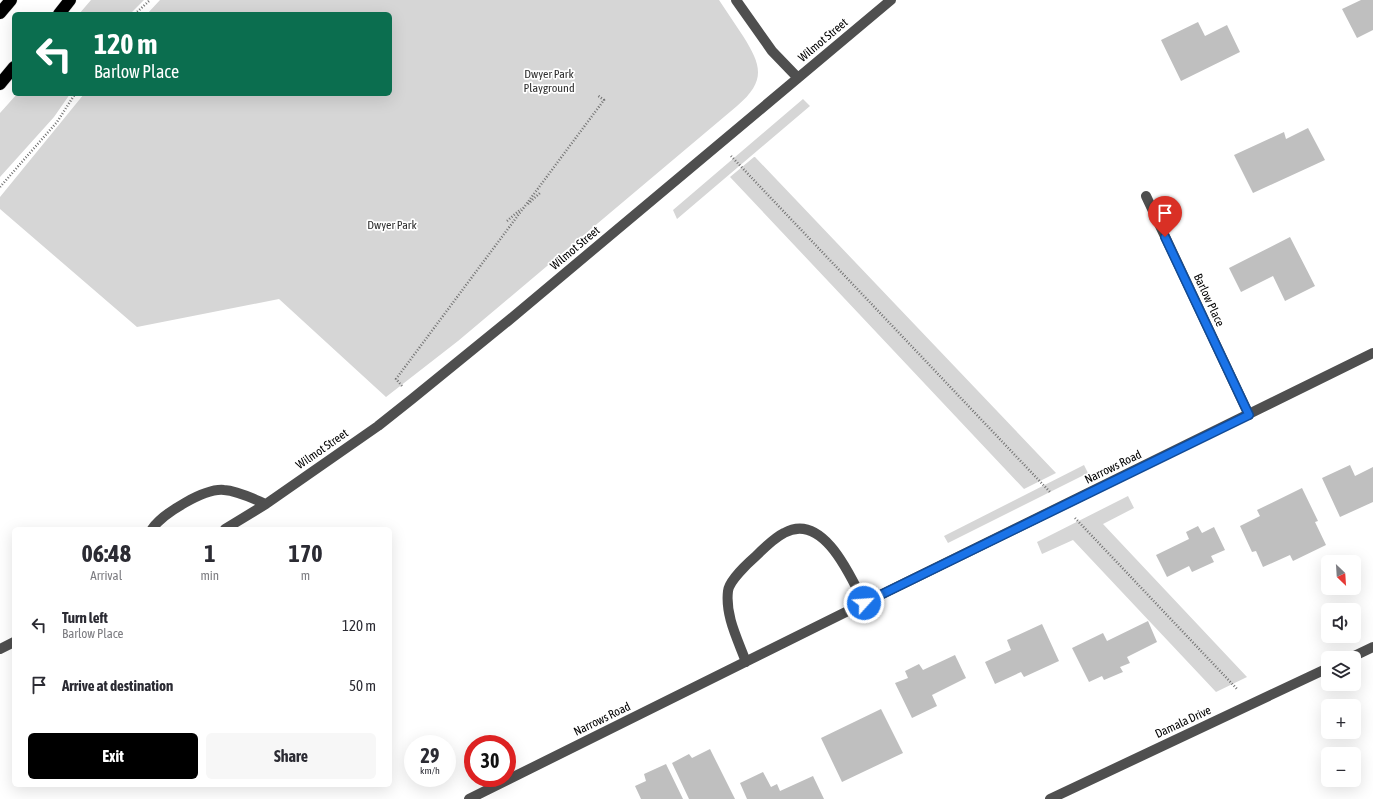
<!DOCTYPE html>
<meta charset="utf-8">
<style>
body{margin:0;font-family:"Asap Condensed",sans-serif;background:#f7f7f7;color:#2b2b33;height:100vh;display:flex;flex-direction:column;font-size:15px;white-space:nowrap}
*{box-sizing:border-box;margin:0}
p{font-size:13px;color:#7c7c81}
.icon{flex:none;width:22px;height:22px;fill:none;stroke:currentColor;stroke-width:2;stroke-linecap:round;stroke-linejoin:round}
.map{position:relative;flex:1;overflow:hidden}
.sheet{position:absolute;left:12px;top:527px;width:380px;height:260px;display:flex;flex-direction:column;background:#fff;border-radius:6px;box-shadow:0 4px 16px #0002}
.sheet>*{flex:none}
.guide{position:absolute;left:12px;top:12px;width:380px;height:84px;border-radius:6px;box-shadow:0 4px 16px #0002;background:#0b6e4f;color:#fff;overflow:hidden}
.needle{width:26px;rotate:155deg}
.tools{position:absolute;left:1321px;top:555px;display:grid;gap:8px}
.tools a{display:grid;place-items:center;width:40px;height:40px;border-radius:6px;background:#fff;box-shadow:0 4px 16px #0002;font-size:20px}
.speed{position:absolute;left:404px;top:735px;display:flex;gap:8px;font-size:20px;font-weight:700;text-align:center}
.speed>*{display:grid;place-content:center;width:52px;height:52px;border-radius:50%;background:#fff;box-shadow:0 4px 16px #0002;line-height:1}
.speed small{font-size:10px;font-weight:400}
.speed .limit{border:6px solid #d22;background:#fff;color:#111}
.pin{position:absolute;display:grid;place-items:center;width:34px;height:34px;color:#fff;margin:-41px -17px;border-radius:50% 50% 50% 0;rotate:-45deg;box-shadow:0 0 4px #0007}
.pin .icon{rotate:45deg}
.me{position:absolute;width:44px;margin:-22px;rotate:64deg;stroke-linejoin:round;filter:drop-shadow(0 0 3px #0008)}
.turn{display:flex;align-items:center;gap:14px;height:84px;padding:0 16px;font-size:18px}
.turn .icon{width:52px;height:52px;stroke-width:2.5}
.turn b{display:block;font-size:28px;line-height:34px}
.eta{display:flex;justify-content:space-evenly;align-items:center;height:68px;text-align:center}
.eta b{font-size:24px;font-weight:700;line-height:28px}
.primary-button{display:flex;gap:8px;margin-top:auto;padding:8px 16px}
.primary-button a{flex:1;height:46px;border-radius:6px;background:#000;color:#fff;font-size:16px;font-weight:700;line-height:46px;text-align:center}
.primary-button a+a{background:#f7f7f7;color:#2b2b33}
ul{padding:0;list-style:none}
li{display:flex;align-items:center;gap:12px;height:60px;padding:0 16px}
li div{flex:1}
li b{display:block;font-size:15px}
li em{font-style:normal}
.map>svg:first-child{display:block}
.green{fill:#d6d6d6}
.building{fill:#bfbfbf}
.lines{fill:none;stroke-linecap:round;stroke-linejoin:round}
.highway-casing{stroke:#dbdbdb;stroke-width:13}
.path{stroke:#717171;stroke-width:2.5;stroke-dasharray:1 2;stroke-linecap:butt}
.minor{stroke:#4f4f4f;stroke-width:10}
.highway{stroke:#000;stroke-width:12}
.route-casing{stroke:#114b97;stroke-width:10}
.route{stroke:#1a73e8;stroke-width:7}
.labels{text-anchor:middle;stroke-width:3.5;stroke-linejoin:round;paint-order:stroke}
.street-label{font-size:12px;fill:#000;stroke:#fff}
.park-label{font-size:12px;fill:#2d2d2d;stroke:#fff}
</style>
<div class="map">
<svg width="1373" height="799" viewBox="0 0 1373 799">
<rect width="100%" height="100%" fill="#fff"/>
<path class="green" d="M 91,0 L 144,0 L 130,14 L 79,14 Z
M 160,0 L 719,0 C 727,12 735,24 743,36 C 762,66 766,81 737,106 L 458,341 L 386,397 L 279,299 L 137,327 L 0,209 L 0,197 L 84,94 L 390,94 L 390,14 L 147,14 Z
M 17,94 L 70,94 L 54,117 L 0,177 L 0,113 Z
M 803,99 L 810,106 L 677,219 L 673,210 Z
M 754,157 L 755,157 L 1056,473 L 1024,489 L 730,177 Z
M 1084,465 L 1088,473 L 948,543 L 944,536 Z
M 1128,496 L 1134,508 L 1103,524 L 1247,677 L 1216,692 L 1073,540 L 1042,554 L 1037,542 Z"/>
<path class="building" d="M 1361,0 L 1373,0 L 1373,30 L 1357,38 L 1342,9 Z
M 1198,22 L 1205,36 L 1227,25 L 1240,52 L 1181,81 L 1161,40 Z
M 1308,128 L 1325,160 L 1253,193 L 1234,155 L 1284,132 L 1286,139 Z
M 1290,237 L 1315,286 L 1285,301 L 1273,276 L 1241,292 L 1229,268 Z
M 1350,465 L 1355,476 L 1373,467 L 1373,502 L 1340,517 L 1322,478 Z
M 1302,488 L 1318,521 L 1315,522 L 1326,545 L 1293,561 L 1290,555 L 1263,567 L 1256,551 L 1252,552 L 1240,526 L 1260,516 L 1257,510 Z
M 1198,526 L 1202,533 L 1214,527 L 1225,550 L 1211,556 L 1214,562 L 1192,572 L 1189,566 L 1167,577 L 1156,555 L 1189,539 L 1186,532 Z
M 1148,621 L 1157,642 L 1127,657 L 1130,663 L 1120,667 L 1123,672 L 1104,680 L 1102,676 L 1089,682 L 1072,648 L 1103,633 L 1107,641 Z
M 1042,624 L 1059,661 L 1024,677 L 1021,672 L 995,684 L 985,662 L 1011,650 L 1007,640 Z
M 955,655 L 966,678 L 932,695 L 937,706 L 912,718 L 895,683 L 908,678 L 905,671 L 919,664 L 923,670 Z
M 881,709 L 903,753 L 842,782 L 821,738 Z
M 710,749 L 735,799 L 689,799 L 672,763 L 689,754 L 692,758 Z
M 666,764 L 683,799 L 641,799 L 635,786 L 646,781 L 644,774 Z
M 763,772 L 771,787 L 777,784 L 780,791 L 813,776 L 824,799 L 747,799 L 740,783 Z"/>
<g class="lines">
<defs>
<path id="highway" d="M 0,13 L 11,0
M 59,14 L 70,0
M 0,84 L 14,67"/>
</defs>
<use href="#highway" class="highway-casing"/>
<path class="path" d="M 135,14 L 150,0
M 731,156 L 1050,492
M 0,187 L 57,122 L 75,94
M 528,204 L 541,192
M 507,221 L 521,209
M 402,386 L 396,379 L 604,100 L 597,95
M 1075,518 L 1238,690"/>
<path class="minor" d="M 736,0 L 772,51 L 798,78
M 1146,196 L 1249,415
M 152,529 C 163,513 205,488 224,490 C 239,491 253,499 266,504
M 225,529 L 266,504 L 378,426 L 412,399 L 508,321 L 891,0
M 0,649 L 14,642
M 1350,658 L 1373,647
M 746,662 C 738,640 725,616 728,591 C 729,581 748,563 756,556 C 764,548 774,538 784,533 C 823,511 851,577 864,603
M 469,799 L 864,603 L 1373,353
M 1050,799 L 1328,668"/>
<use href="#highway" class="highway"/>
</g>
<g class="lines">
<defs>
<path id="route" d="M 864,603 L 1249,415 L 1165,237"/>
</defs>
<use href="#route" class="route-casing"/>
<use href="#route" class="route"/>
</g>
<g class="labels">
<g class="street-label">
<text transform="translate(823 40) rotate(-40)" y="4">Wilmot Street</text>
<text transform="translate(575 248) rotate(-40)" y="4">Wilmot Street</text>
<text transform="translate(1209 300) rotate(65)" y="4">Barlow Place</text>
<text transform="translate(322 449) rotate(-35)" y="4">Wilmot Street</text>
<text transform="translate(1113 467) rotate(-26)" y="4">Narrows Road</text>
<text transform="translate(602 719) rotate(-26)" y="4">Narrows Road</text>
<text transform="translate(1183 722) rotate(-25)" y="4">Damala Drive</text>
</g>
<g class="park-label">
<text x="549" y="78">Dwyer Park<tspan x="549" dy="14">Playground</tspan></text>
<text x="392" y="229">Dwyer Park</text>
</g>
</g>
</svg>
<div class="tools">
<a><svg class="needle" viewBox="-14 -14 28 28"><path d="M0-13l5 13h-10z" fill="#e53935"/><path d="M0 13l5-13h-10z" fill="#7c7c81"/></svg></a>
<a><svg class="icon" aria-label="sound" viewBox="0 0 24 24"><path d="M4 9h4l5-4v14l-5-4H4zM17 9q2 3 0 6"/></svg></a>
<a><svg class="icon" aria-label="layers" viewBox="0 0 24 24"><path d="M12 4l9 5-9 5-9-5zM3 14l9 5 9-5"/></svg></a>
<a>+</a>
<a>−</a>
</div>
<div class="speed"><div>29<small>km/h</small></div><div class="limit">30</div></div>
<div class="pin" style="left:1165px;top:237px;background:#d93025"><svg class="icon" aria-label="arrive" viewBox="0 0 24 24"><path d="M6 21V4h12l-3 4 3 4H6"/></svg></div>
<svg class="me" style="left:864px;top:603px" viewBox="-20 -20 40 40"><circle r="17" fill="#1a73e8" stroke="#fff" stroke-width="3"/><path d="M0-11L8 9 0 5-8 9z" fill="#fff"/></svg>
<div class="guide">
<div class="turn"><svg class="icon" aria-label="left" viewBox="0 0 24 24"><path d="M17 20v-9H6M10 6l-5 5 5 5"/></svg><div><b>120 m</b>Barlow Place</div></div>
</div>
<section class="sheet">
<div class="eta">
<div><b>06:48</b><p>Arrival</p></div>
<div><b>1</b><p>min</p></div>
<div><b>170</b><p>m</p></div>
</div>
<ul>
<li><svg class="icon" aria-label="left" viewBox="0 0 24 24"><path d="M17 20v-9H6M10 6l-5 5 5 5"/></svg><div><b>Turn left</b><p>Barlow Place</p></div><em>120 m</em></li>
<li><svg class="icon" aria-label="arrive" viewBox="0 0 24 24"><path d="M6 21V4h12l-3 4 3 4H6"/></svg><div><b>Arrive at destination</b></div><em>50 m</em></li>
</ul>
<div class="primary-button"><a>Exit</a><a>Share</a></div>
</section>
</div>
